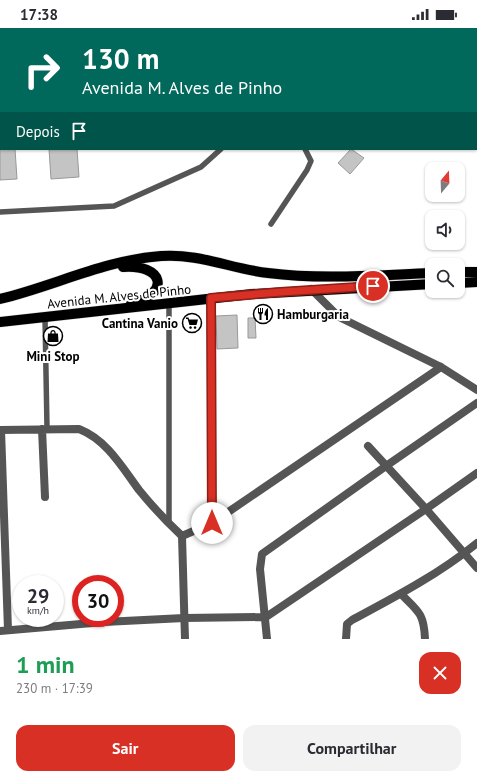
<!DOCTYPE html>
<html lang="pt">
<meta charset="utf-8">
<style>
body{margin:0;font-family:"PT Sans",sans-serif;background:#f2f2f3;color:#2b2b33;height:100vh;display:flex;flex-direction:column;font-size:15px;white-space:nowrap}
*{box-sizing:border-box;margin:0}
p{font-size:13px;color:#7c7c81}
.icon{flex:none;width:22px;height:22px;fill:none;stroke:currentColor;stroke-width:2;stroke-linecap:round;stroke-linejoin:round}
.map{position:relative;height:611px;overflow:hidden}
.details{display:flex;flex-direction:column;background:#fff;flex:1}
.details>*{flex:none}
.hud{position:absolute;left:0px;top:0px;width:477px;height:122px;box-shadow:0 1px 3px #0004;background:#00695c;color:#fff;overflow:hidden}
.needle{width:26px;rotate:19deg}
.controls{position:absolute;left:425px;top:134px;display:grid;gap:8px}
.controls a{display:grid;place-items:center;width:40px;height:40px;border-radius:8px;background:#fff;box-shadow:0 1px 3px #0004;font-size:20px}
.speed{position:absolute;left:12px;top:547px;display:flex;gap:8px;font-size:20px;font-weight:700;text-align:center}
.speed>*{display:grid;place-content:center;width:52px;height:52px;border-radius:50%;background:#fff;box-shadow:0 1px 3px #0004;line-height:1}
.speed small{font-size:10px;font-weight:400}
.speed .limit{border:6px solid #d22;background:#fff;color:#111}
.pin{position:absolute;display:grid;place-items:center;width:34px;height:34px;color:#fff;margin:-17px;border:2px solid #fff;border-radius:50%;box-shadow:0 1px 4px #0007}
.me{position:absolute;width:44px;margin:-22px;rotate:0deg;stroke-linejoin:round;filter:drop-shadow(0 0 3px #0008)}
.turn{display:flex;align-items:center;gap:14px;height:84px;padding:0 16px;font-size:18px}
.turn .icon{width:52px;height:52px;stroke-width:2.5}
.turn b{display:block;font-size:28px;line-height:34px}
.then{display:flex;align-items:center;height:38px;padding:0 16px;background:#0003;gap:8px;font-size:15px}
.round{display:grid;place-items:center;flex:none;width:42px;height:42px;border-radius:12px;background:#f2f2f3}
.summary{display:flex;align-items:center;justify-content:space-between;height:68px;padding:0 16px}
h1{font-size:24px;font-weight:600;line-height:30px;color:#1e9e55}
.cta{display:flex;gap:8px;margin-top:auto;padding:8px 16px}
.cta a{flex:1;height:46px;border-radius:12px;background:#d93025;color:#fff;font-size:16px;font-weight:600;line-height:46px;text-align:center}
.cta a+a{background:#f2f2f3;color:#2b2b33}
.status{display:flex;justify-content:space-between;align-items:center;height:28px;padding:0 20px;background:#fff;direction:ltr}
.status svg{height:11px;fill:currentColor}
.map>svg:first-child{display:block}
.building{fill:#c4c4c4;stroke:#999}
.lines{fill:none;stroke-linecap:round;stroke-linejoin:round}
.primary-casing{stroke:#dbdbdb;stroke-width:11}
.lane{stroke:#555;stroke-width:5.5}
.street{stroke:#555;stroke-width:8}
.primary{stroke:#000;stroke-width:10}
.route-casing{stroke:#8d1f18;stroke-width:10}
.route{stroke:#d93025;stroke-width:7}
.labels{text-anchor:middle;stroke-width:4;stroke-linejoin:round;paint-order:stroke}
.street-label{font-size:13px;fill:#000;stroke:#fff}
.poi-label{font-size:13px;font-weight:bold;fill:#000;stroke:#fff;text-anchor:start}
</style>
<div class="status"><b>17:38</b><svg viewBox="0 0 49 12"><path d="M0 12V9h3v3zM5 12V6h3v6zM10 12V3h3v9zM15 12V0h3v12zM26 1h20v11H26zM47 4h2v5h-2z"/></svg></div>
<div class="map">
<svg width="477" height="611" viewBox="0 0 477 611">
<rect width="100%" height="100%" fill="#fff"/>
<path class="building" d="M 0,48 L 1,121 L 15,121 L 17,151 L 0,152 Z
M 49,121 L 77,121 L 79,149 L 51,151 Z
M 351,121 L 364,130 L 350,146 L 338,135 Z
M 237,287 L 238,320 L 217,321 L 216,288 Z
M 248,290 L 255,290 L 256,310 L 248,310 Z"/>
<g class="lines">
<defs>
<path id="primary" d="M 123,239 C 163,236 172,265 131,276
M 458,244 L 477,244
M 458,255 L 477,254
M 0,271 C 54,258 105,232 161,228 C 198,225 232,241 268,245 C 322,252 378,247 432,245
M 0,294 L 252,266 L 432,256"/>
</defs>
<use href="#primary" class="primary-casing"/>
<path class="lane" d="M 401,0 L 402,1
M 178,1 L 178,0
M 459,1 L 460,0
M 0,41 L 1,41
M 0,184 L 114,178 L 201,139 L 221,121
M 271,196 L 307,142 L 311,133 L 305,121
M 45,290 L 47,400
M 169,495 L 169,276"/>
<path class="street" d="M 311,261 L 339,289 L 441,339 L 477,362
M 211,271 L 212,495
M 42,401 L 45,469
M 0,402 L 79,401 C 107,412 122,439 139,462 C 152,478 167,494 182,508 L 185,611
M 1,402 L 8,602
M 368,418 L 426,481 L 477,445
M 182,508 L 212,495 L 441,339
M 401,566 C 418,583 424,585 425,611
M 0,603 L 104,594 L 184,590 L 266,589 L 426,481 L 477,540
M 267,611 L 260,541 L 262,526 L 386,438 L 477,375
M 346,611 L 347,596 L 352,592 C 395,569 439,546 477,515"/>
<use href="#primary" class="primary"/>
</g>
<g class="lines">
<defs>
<path id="route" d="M 212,495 L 211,270 L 281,264 L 373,258"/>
</defs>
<use href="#route" class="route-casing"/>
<use href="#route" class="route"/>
</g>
<defs>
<symbol id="restaurant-ring" viewBox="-11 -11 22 22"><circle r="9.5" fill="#fff" stroke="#000" stroke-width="1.5"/><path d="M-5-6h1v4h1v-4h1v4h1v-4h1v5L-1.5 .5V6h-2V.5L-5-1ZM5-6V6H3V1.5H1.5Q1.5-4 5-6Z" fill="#000"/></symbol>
<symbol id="supermarket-ring" viewBox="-11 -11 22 22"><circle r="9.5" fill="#fff" stroke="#000" stroke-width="1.5"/><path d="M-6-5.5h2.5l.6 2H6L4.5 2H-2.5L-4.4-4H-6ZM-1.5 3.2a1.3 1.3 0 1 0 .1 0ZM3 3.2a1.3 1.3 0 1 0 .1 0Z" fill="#000"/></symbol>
<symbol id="shop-ring" viewBox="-11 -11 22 22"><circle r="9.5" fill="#fff" stroke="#000" stroke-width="1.5"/><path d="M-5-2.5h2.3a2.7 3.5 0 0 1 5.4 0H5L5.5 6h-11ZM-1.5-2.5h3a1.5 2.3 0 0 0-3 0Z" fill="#000"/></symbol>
</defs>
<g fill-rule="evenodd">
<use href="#restaurant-ring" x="252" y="275" width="22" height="22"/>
<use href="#supermarket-ring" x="181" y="284" width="22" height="22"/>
<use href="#shop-ring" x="42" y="297" width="22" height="22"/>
</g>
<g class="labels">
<g class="street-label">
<text transform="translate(119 268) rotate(-6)" y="5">Avenida M. Alves de Pinho</text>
</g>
<g class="poi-label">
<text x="277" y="291">Hamburgaria</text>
<text x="178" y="300" text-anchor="end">Cantina Vanio</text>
<text x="53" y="333" text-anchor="middle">Mini Stop</text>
</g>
</g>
</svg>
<div class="controls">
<a><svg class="needle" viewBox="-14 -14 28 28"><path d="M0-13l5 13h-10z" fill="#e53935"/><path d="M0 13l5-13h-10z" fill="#7c7c81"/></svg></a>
<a><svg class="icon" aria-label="sound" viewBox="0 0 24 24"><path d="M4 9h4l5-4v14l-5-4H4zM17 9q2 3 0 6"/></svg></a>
<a><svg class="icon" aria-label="search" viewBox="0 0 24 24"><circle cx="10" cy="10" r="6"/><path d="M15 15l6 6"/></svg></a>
</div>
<div class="speed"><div>29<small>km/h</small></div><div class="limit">30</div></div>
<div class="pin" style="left:373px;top:258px;background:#d93025"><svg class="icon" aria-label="arrive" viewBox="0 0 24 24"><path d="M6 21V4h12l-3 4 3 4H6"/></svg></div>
<svg class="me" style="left:212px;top:495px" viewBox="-20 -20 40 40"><circle r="19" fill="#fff"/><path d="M0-13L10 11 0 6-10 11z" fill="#d93025"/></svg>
<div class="hud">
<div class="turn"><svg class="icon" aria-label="right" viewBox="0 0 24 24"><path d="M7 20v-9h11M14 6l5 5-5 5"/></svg><div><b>130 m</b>Avenida M. Alves de Pinho</div></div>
<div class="then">Depois<svg class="icon" aria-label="arrive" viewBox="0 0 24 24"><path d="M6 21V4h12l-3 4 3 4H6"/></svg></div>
</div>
</div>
<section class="details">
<div class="summary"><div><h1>1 min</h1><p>230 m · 17:39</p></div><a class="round" style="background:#d93025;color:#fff"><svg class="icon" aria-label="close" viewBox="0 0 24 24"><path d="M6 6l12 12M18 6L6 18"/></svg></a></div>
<div class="cta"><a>Sair</a><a>Compartilhar</a></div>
</section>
